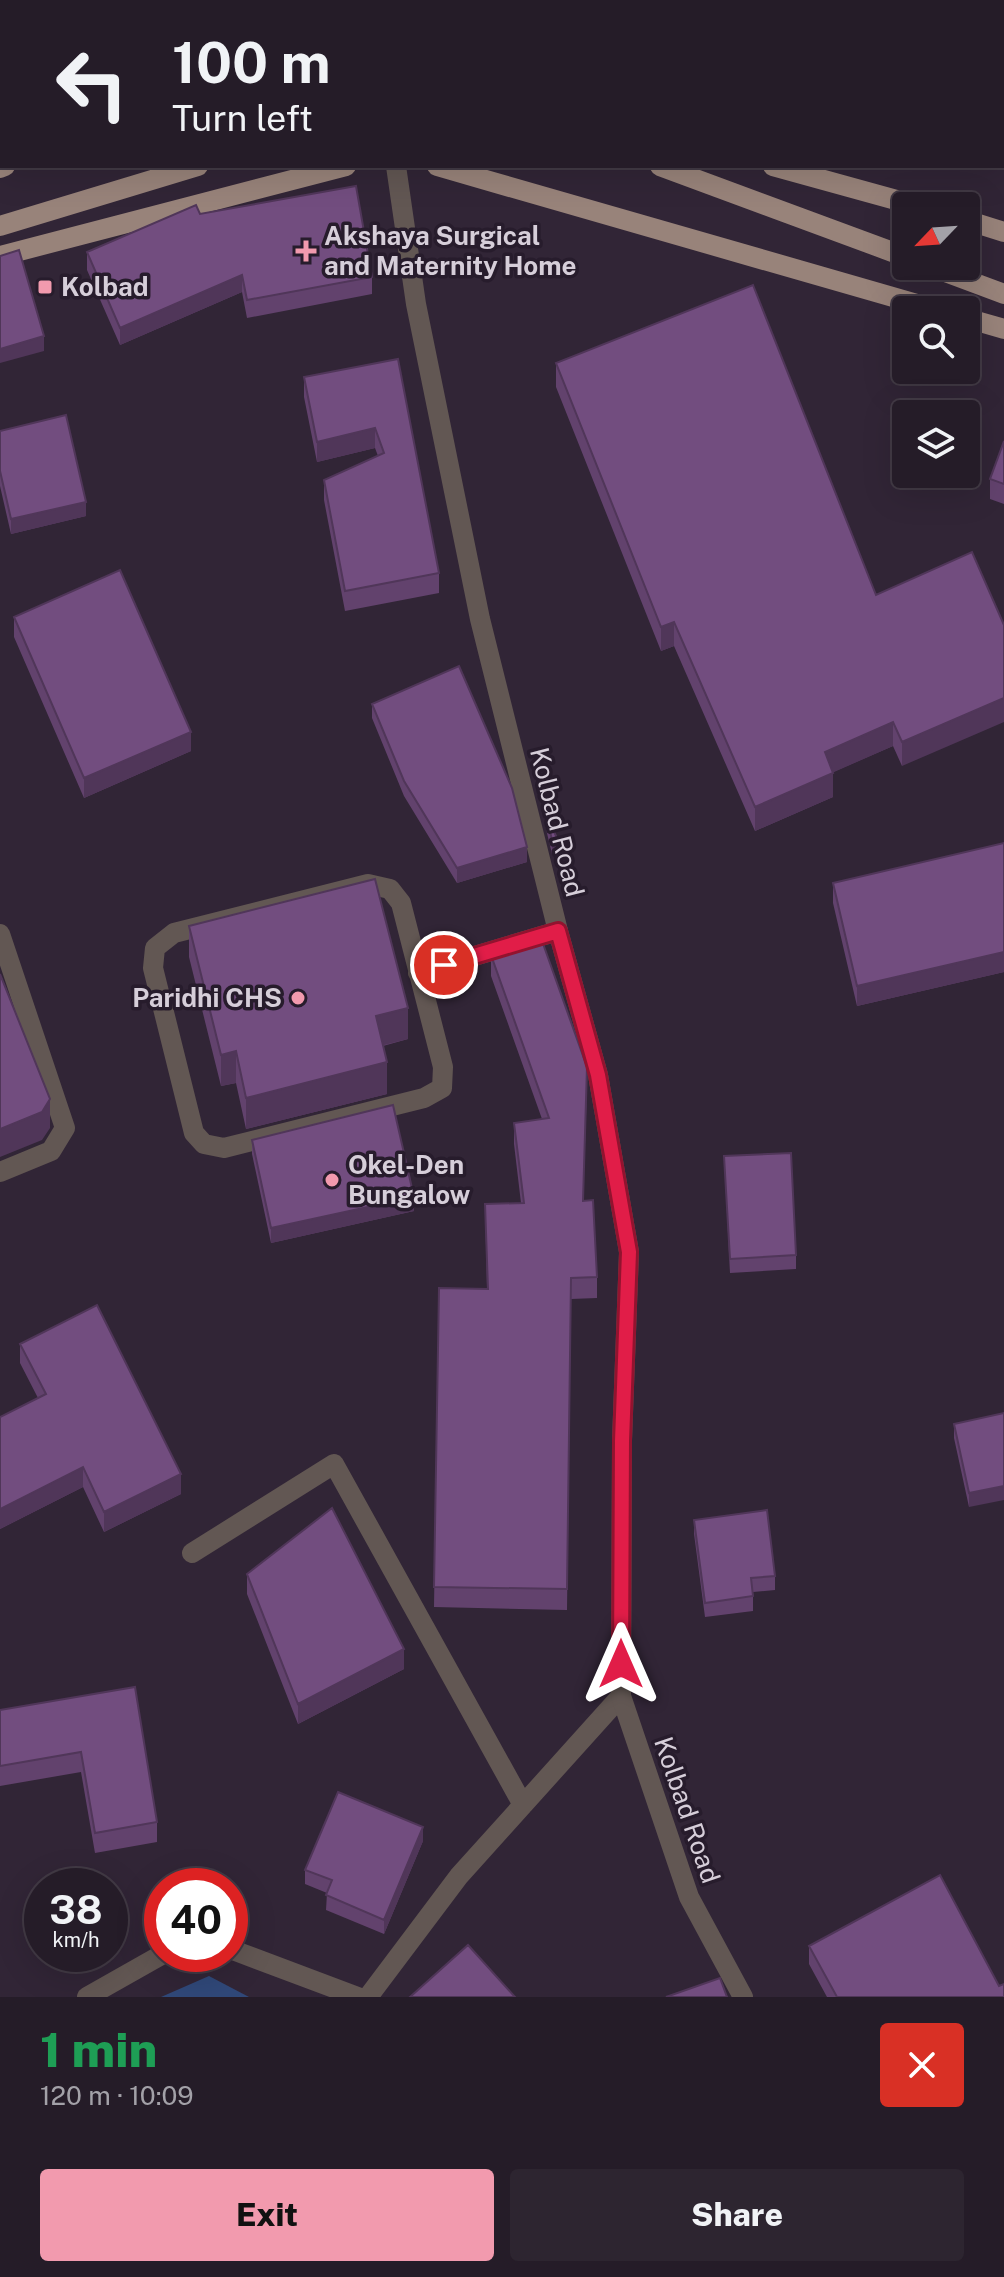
<!DOCTYPE html>
<meta charset="utf-8">
<style>
body{margin:0;font-family:"Public Sans",sans-serif;background:#2d2530;color:#f1f3f6;height:100vh;display:flex;flex-direction:column;font-size:30px;white-space:nowrap}
*{box-sizing:border-box;margin:0}
p{font-size:26px;color:#a3a1a8}
.icon{flex:none;width:44px;height:44px;fill:none;stroke:currentColor;stroke-width:2;stroke-linecap:round;stroke-linejoin:round}
.map{position:relative;height:1997px;overflow:hidden}
.sheet{display:flex;flex-direction:column;background:#251c28;flex:1}
.sheet>*{flex:none}
.top-card{position:absolute;left:0px;top:0px;width:1004px;height:168px;box-shadow:0 8px 32px #0002,0 0 0 2px #423a45;background:#251c28;color:#f1f3f6;overflow:hidden}
.needle{width:52px;rotate:245deg}
.tools{position:absolute;left:892px;top:192px;display:grid;gap:16px}
.tools a{display:grid;place-items:center;width:88px;height:88px;border-radius:8px;background:#251c28;box-shadow:0 8px 32px #0002,0 0 0 2px #423a45;font-size:40px}
.speed{position:absolute;left:24px;top:1868px;display:flex;gap:16px;font-size:40px;font-weight:700;text-align:center}
.speed>*{display:grid;place-content:center;width:104px;height:104px;border-radius:50%;background:#251c28;box-shadow:0 8px 32px #0002,0 0 0 2px #423a45;line-height:1}
.speed small{font-size:20px;font-weight:400}
.speed .limit{border:12px solid #d22;background:#fff;color:#111}
.pin{position:absolute;display:grid;place-items:center;width:68px;height:68px;color:#fff;margin:-34px;border:4px solid #fff;border-radius:50%;box-shadow:0 2px 8px #0007}
.me{position:absolute;width:88px;margin:-44px;rotate:0deg;stroke-linejoin:round;filter:drop-shadow(0 0 6px #0008)}
.turn{display:flex;align-items:center;gap:28px;height:168px;padding:0 40px;font-size:36px}
.turn .icon{width:104px;height:104px;stroke-width:2.5}
.turn b{display:block;font-size:56px;line-height:68px}
.round{display:grid;place-items:center;flex:none;width:84px;height:84px;border-radius:8px;background:#2d2530}
.summary{display:flex;align-items:center;justify-content:space-between;height:136px;padding:0 40px}
h1{font-size:48px;font-weight:800;line-height:60px;color:#1e9e55}
.button{display:flex;gap:16px;margin-top:auto;padding:16px 40px}
.button a{flex:1;height:92px;border-radius:8px;background:#f29aae;color:#111;font-size:32px;font-weight:800;line-height:92px;text-align:center}
.button a+a{background:#2d2530;color:#f1f3f6}
.map>svg:first-child{display:block}
.water{fill:#304879}
.lines{fill:none;stroke-linecap:round;stroke-linejoin:round}
.minor{stroke:#625753;stroke-width:20}
.tertiary{stroke:#625753;stroke-width:20}
.primary{stroke:#98837a;stroke-width:20}
.wall{fill:#62426d}
.shaded-wall{fill:#503659}
.building{fill:#724d7f;stroke:#503659;stroke-width:2}
.route-casing{stroke:#92132f;stroke-width:20}
.route{stroke:#e11d48;stroke-width:14}
.poi-dot{fill:#f29aae;stroke:#271c2c;stroke-width:3}
.labels{text-anchor:middle;stroke-width:7;stroke-linejoin:round;paint-order:stroke}
.poi-label{font-size:26px;font-weight:bold;fill:#d6ced9;stroke:#271c2c;text-anchor:start}
.street-label{font-size:26px;fill:#d6ced9;stroke:#271c2c}
</style>
<div class="map">
<svg width="1004" height="1997" viewBox="0 0 1004 1997">
<rect width="100%" height="100%" fill="#312536"/>
<path class="water" d="M 209,1976 L 249,1997 L 161,1997 Z"/>
<g class="lines">
<path class="minor" d="M 368,884 L 390,889 L 401,903 L 443,1067 L 442,1088 L 424,1098 L 224,1148 L 204,1144 L 194,1133 L 153,968 L 155,948 L 174,933 Z
M 0,934 L 65,1128 L 51,1151 L 0,1172
M 418,973 L 558,931
M 192,1553 L 334,1464 L 523,1805
M 230,1949 L 358,1997
M 87,1997 L 163,1954
M 368,1997 L 459,1876 L 621,1696"/>
<path class="tertiary" d="M 425,2 L 425,0
M 396,166 L 416,304 L 480,619 L 558,931 L 598,1075 L 629,1252 L 622,1441 L 621,1696 L 689,1897 L 743,1997"/>
<path class="primary" d="M 437,166 L 938,310
M 660,166 L 906,257
M 773,166 L 918,206
M 0,168 L 5,166
M 966,220 L 1004,232
M 0,226 L 198,166
M 0,256 L 346,166
M 929,266 L 1004,294
M 966,318 L 1004,329"/>
</g>
<path class="wall" d="M 487,0 L 625,0 L 625,2 L 493,2 Z
M 1004,0 L 1004,142 L 1002,141 L 1002,2 Z
M 200,214 L 372,277 L 372,294 L 247,318 L 242,292 L 120,345 L 87,270 L 87,252 Z
M 398,359 L 439,573 L 439,593 L 345,611 L 324,500 L 324,480 L 378,456 L 375,448 L 317,462 L 304,397 L 304,377 Z
M 556,363 L 876,595 L 972,552 L 902,766 L 893,746 L 833,772 L 833,797 L 755,831 L 674,646 L 661,651 L 556,387 Z
M 0,431 L 86,516 L 11,534 L 0,486 Z
M 1004,441 L 1004,504 L 990,499 L 990,479 Z
M 14,617 L 191,751 L 84,798 L 14,637 Z
M 372,704 L 527,862 L 457,883 L 404,796 L 372,718 Z
M 546,815 L 557,853 L 552,854 L 546,829 Z
M 1004,843 L 1004,972 L 857,1006 L 833,903 L 833,883 Z
M 189,926 L 408,1039 L 383,1046 L 387,1094 L 246,1129 L 236,1083 L 221,1086 L 189,957 Z
M 491,955 L 587,1088 L 583,1201 L 597,1277 L 597,1298 L 571,1299 L 567,1610 L 434,1607 L 439,1288 L 487,1289 L 485,1204 L 521,1203 L 514,1144 L 514,1123 L 542,1119 L 491,976 Z
M 252,1140 L 414,1211 L 271,1243 L 252,1154 Z
M 724,1156 L 796,1255 L 796,1269 L 730,1273 Z
M 20,1344 L 181,1494 L 104,1532 L 83,1487 L 0,1529 L 0,1417 L 38,1398 L 20,1363 Z
M 1004,1413 L 969,1507 L 954,1438 L 954,1424 Z
M 694,1520 L 775,1576 L 775,1590 L 753,1592 L 753,1611 L 705,1617 L 694,1534 Z
M 247,1574 L 404,1669 L 298,1724 L 247,1594 Z
M 135,1687 L 157,1822 L 157,1842 L 95,1853 L 81,1772 L 0,1786 L 0,1710 Z
M 423,1841 L 384,1934 L 326,1910 L 327,1893 L 305,1884 L 305,1870 Z
M 809,1946 L 999,1986 L 1004,1997 L 827,1997 L 809,1964 Z"/>
<path class="shaded-wall" d="M 164,0 L 207,0 L 203,2 L 160,2 Z
M 254,0 L 298,0 L 290,2 L 254,2 Z
M 2,55 L 2,75 L 0,76 L 0,56 Z
M 242,275 L 242,292 L 120,345 L 120,328 Z
M 44,336 L 44,351 L 0,363 L 0,349 Z
M 375,428 L 375,448 L 317,462 L 317,442 Z
M 86,502 L 86,516 L 11,534 L 11,519 Z
M 674,622 L 674,646 L 661,651 L 661,627 Z
M 1004,698 L 1004,722 L 902,766 L 902,742 Z
M 893,722 L 893,746 L 825,776 L 825,752 Z
M 191,732 L 191,751 L 84,798 L 84,778 Z
M 833,773 L 833,797 L 755,831 L 755,807 Z
M 557,838 L 557,853 L 552,854 L 552,840 Z
M 527,847 L 527,862 L 457,883 L 457,868 Z
M 1004,952 L 1004,972 L 857,1006 L 857,986 Z
M 408,1008 L 408,1039 L 376,1047 L 376,1016 Z
M 236,1051 L 236,1083 L 221,1086 L 221,1055 Z
M 387,1062 L 387,1094 L 246,1129 L 246,1098 Z
M 50,1099 L 50,1128 L 42,1140 L 0,1157 L 0,1129 Z
M 414,1197 L 414,1211 L 271,1243 L 271,1228 Z
M 83,1467 L 83,1487 L 0,1529 L 0,1509 Z
M 181,1474 L 181,1494 L 104,1532 L 104,1512 Z
M 1004,1486 L 1004,1500 L 969,1507 L 969,1493 Z
M 404,1649 L 404,1669 L 298,1724 L 298,1704 Z
M 423,1827 L 423,1841 L 384,1934 L 384,1920 Z"/>
<path class="building" d="M 0,0 L 164,0 L 160,2 L 2,2 L 2,55 L 0,56 Z
M 549,0 L 618,0 L 614,2 L 554,2 Z
M 962,0 L 1004,0 L 1004,118 L 1002,117 L 1002,2 L 961,2 Z
M 356,186 L 372,277 L 247,300 L 242,275 L 120,328 L 87,252 L 196,205 L 200,214 Z
M 19,250 L 44,336 L 0,349 L 0,256 Z
M 753,285 L 876,595 L 972,552 L 1004,625 L 1004,698 L 902,742 L 893,722 L 825,752 L 833,773 L 755,807 L 674,622 L 661,627 L 556,363 Z
M 398,359 L 439,573 L 345,591 L 324,480 L 384,453 L 375,428 L 317,442 L 304,377 Z
M 66,415 L 86,502 L 11,519 L 0,471 L 0,431 Z
M 1004,441 L 1004,484 L 990,479 Z
M 120,570 L 191,732 L 84,778 L 14,617 Z
M 459,666 L 512,788 L 527,847 L 457,868 L 404,781 L 372,704 Z
M 546,815 L 557,838 L 552,840 Z
M 1004,843 L 1004,952 L 857,986 L 833,883 Z
M 375,879 L 408,1008 L 376,1016 L 387,1062 L 246,1098 L 236,1051 L 221,1055 L 189,926 Z
M 541,938 L 587,1067 L 583,1201 L 593,1200 L 597,1277 L 571,1278 L 567,1589 L 434,1587 L 439,1288 L 488,1289 L 485,1204 L 524,1203 L 514,1123 L 549,1118 L 491,955 Z
M 0,974 L 50,1099 L 42,1112 L 0,1129 Z
M 393,1105 L 414,1197 L 271,1228 L 252,1140 Z
M 791,1153 L 796,1255 L 730,1259 L 724,1156 Z
M 97,1305 L 181,1474 L 104,1512 L 83,1467 L 0,1509 L 0,1417 L 46,1394 L 20,1344 Z
M 1004,1413 L 1004,1486 L 969,1493 L 954,1424 Z
M 332,1508 L 404,1649 L 298,1704 L 247,1574 Z
M 767,1510 L 775,1576 L 751,1578 L 753,1596 L 705,1603 L 694,1520 Z
M 135,1687 L 157,1822 L 95,1833 L 81,1752 L 0,1766 L 0,1710 Z
M 338,1792 L 423,1827 L 384,1920 L 326,1895 L 332,1880 L 305,1870 Z
M 940,1875 L 999,1986 L 1004,1984 L 1004,1997 L 837,1997 L 809,1946 Z
M 468,1945 L 515,1997 L 410,1997 Z
M 720,1978 L 727,1997 L 666,1997 Z"/>
<g class="lines">
<defs>
<path id="route" d="M 444,965 L 558,931 L 598,1075 L 629,1252 L 622,1441 L 621,1664"/>
</defs>
<use href="#route" class="route-casing"/>
<use href="#route" class="route"/>
</g>
<g class="poi-dot">
<path d="M302 239h8v8h8v8h-8v8h-8v-8h-8v-8h8z"/>
<rect x="37" y="279" width="16" height="16" rx="4"/>
<circle cx="298" cy="998" r="8"/>
<circle cx="332" cy="1180" r="8"/>
</g>
<g class="labels">
<g class="poi-label">
<text x="324" y="245">Akshaya Surgical<tspan x="324" dy="30">and Maternity Home</tspan></text>
<text x="61" y="296">Kolbad</text>
<text x="282" y="1007" text-anchor="end">Paridhi CHS</text>
<text x="348" y="1174">Okel-Den<tspan x="348" dy="30">Bungalow</tspan></text>
</g>
<g class="street-label">
<text transform="translate(557 822) rotate(76)" y="9">Kolbad Road</text>
<text transform="translate(687 1810) rotate(71)" y="9">Kolbad Road</text>
</g>
</g>
</svg>
<div class="tools">
<a><svg class="needle" viewBox="-14 -14 28 28"><path d="M0-13l5 13h-10z" fill="#e53935"/><path d="M0 13l5-13h-10z" fill="#a3a1a8"/></svg></a>
<a><svg class="icon" aria-label="search" viewBox="0 0 24 24"><circle cx="10" cy="10" r="6"/><path d="M15 15l6 6"/></svg></a>
<a><svg class="icon" aria-label="layers" viewBox="0 0 24 24"><path d="M12 4l9 5-9 5-9-5zM3 14l9 5 9-5"/></svg></a>
</div>
<div class="speed"><div>38<small>km/h</small></div><div class="limit">40</div></div>
<div class="pin" style="left:444px;top:965px;background:#d93025"><svg class="icon" aria-label="arrive" viewBox="0 0 24 24"><path d="M6 21V4h12l-3 4 3 4H6"/></svg></div>
<svg class="me" style="left:621px;top:1664px" viewBox="-20 -20 40 40"><path d="M0-17L14 15 0 8-14 15z" fill="#e11d48" stroke="#fff" stroke-width="4"/></svg>
<div class="top-card">
<div class="turn"><svg class="icon" aria-label="left" viewBox="0 0 24 24"><path d="M17 20v-9H6M10 6l-5 5 5 5"/></svg><div><b>100 m</b>Turn left</div></div>
</div>
</div>
<section class="sheet">
<div class="summary"><div><h1>1 min</h1><p>120 m · 10:09</p></div><a class="round" style="background:#d93025;color:#fff"><svg class="icon" aria-label="close" viewBox="0 0 24 24"><path d="M6 6l12 12M18 6L6 18"/></svg></a></div>
<div class="button"><a>Exit</a><a>Share</a></div>
</section>
